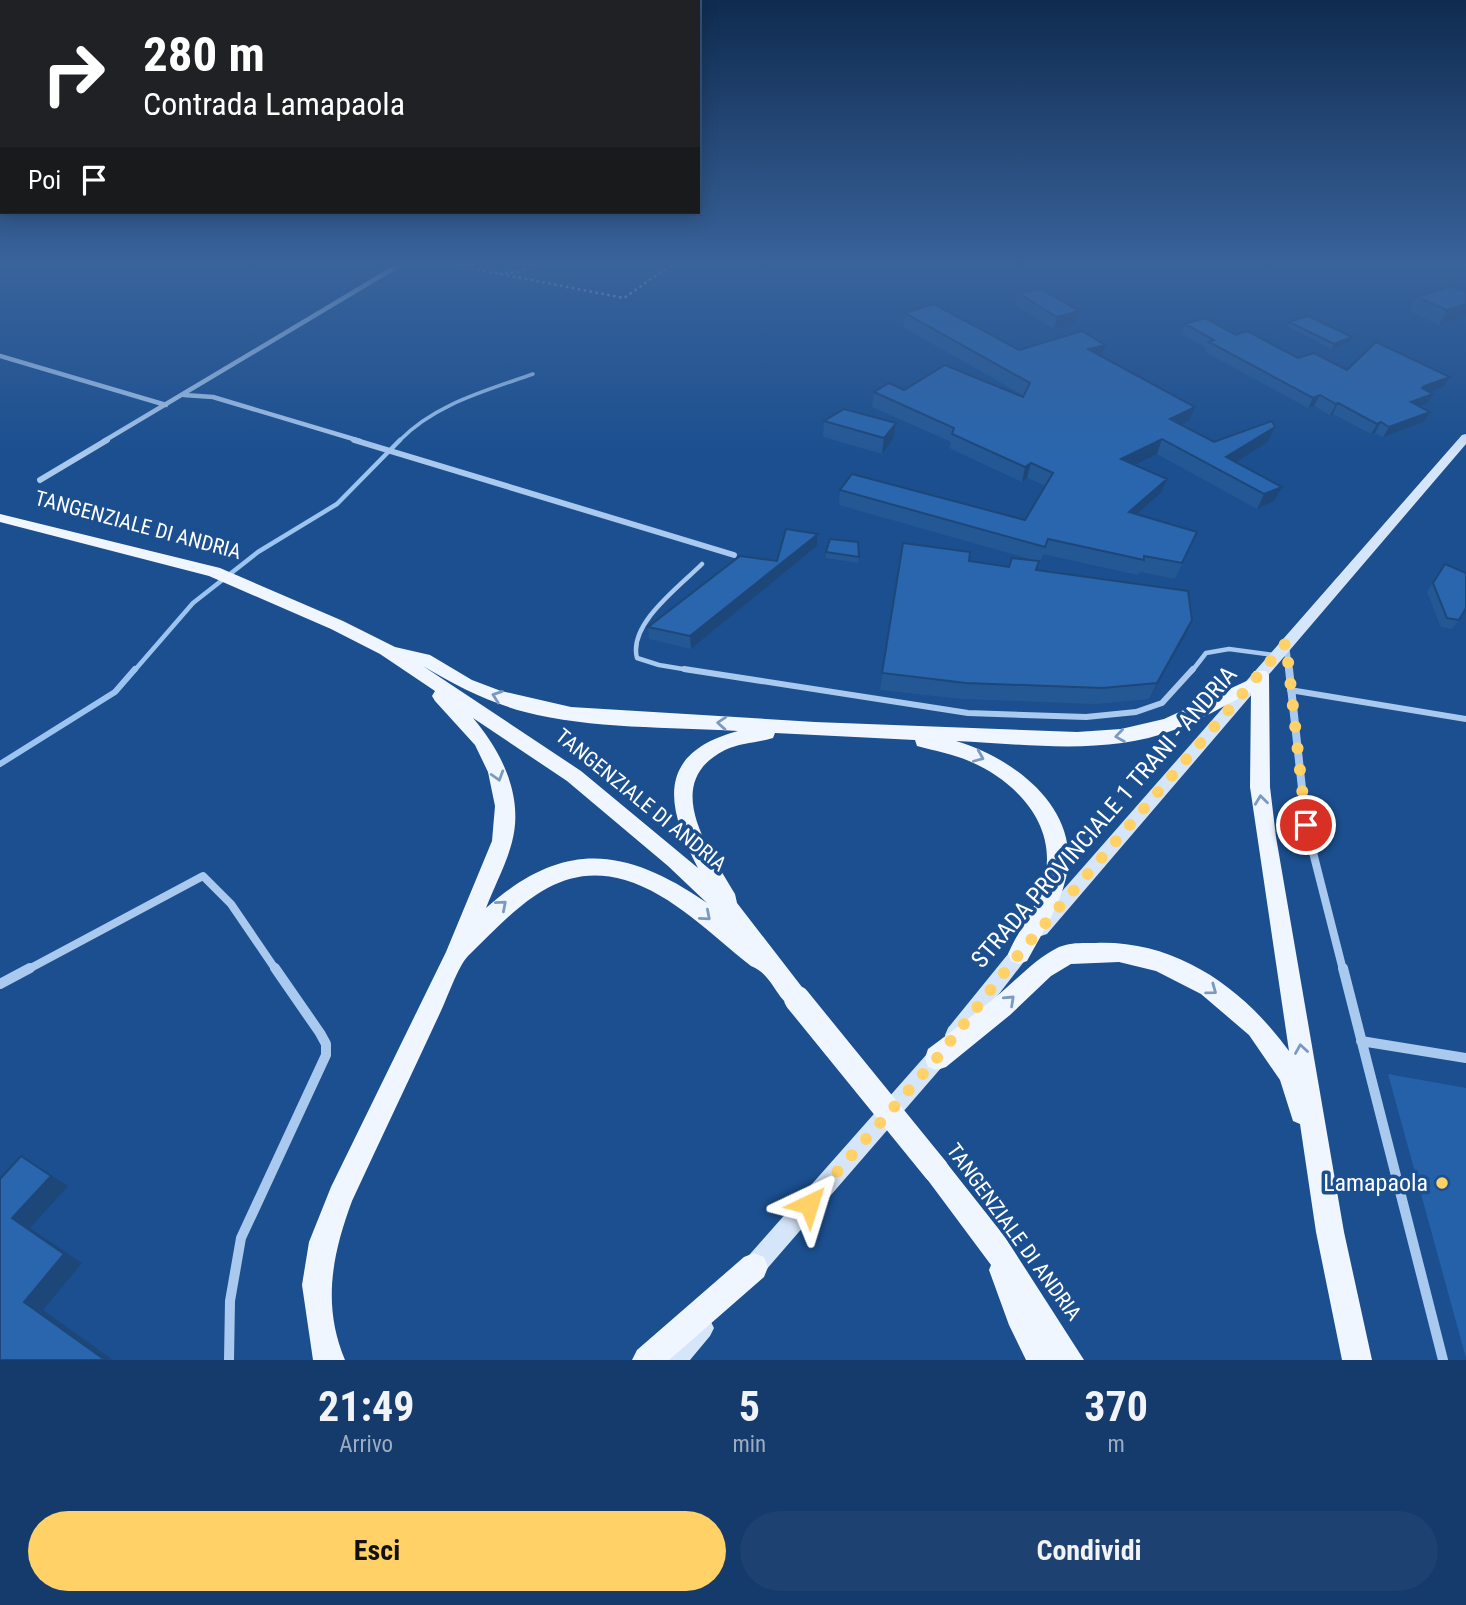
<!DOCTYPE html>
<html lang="it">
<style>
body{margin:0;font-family:"Roboto Condensed",sans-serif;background:#1d4271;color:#f1f3f6;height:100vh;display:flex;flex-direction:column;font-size:26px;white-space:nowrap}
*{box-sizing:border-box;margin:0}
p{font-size:23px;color:#9dadc1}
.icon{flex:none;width:38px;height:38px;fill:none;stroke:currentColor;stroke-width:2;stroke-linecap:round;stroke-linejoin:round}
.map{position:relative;height:1360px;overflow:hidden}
.panel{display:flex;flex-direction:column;background:#143b6b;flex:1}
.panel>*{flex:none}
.hud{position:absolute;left:0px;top:0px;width:700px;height:214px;box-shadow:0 4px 18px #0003,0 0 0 2px #33557e;background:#202124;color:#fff;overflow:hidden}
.pin{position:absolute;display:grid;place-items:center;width:60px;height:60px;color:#fff;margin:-30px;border:4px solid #fff;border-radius:50%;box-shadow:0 2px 7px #0007}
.me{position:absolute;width:77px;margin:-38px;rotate:41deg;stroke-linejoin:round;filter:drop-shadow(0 0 5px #0008)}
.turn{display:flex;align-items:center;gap:24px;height:147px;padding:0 28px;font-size:32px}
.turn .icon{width:91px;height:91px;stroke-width:2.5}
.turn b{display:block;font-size:49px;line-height:60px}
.then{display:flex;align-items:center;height:66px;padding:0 28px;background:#0003;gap:14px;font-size:26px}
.eta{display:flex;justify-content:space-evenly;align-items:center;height:119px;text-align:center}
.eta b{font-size:42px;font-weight:700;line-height:49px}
.button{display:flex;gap:14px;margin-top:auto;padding:14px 28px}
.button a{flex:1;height:80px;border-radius:42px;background:#ffd166;color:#111;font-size:28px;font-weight:700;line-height:80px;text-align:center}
.button a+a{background:#1d4271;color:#f1f3f6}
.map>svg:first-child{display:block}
.green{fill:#2461a8}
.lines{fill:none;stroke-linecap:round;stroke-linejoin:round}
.stream-far2{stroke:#9cc4f0;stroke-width:3.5}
.stream-far1{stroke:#9cc4f0;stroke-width:4.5}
.stream{stroke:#9cc4f0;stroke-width:6}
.path{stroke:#a9c9ee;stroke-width:2.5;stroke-dasharray:2.5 3.5;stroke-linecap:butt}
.lane-far1{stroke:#a9c9ee;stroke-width:4.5}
.lane{stroke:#a9c9ee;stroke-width:6}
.street-far3{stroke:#a9c9ee;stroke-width:4.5}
.street-far2{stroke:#a9c9ee;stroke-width:6}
.street-far1{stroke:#a9c9ee;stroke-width:8}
.street{stroke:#a9c9ee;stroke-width:10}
.secondary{fill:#d6e6fa;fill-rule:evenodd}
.primary{fill:#f0f6ff;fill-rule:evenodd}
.primary-bridge{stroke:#f0f6ff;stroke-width:26}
.wall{fill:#245895}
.shaded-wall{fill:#1d4779}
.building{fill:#2a66ad;stroke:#1d4779;stroke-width:2}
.oneway{stroke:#7b9ac1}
.route{stroke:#ffd166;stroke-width:12;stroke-dasharray:0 21.6}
.poi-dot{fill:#ffd166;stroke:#1b4f8f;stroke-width:2.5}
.labels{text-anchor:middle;stroke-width:7;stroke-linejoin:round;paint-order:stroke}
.street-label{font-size:21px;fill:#fff;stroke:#1b4f8f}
.near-street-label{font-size:24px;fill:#fff;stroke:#1b4f8f}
.near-poi-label{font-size:24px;fill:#fff;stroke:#1b4f8f;text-anchor:end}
</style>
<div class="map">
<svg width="1466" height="1360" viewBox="0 0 1466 1360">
<rect width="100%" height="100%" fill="#1b4f8f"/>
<path class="green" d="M 1388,1074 L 1466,1088 L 1466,1358 Z"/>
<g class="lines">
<path class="stream-far2" d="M 399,441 C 435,404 485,391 533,374"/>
<path class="stream-far1" d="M 134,671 L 193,603 L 258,552 L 337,504 L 400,440"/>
<path class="stream" d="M 0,764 L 115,692 L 135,669"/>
<path class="path" d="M 454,265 L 624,298 L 671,265
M 499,274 L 517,272 L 534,265"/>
<path class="lane-far1" d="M 695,671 L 659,665 L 637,658 C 628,624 679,587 702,564
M 1192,671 L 1206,653 L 1229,649 L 1274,655"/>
<path class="lane" d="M 684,669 L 968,713 L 1086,717 L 1136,712 L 1162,703 L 1193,669
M 1290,690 L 1466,719"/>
<path class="street-far3" d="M 0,356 L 166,405
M 184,395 L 213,397 L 360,441
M 104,441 L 399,265"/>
<path class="street-far2" d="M 354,440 L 734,555
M 40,480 L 107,440
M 1286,643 L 1289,671"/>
<path class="street-far1" d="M 1289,669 L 1306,825 L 1343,970
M 27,970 L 203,876 L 231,904 L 276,970"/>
<path class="street" d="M 1343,968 L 1443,1360
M 0,984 L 30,968
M 1361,1041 L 1466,1058
M 229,1360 L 230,1301 L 241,1238 L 326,1055 L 326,1044 L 320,1033 L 275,968"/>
<path class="secondary" d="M 1466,434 L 1466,444 L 1047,934 L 1041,936 L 1035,934 L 1032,928 L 1035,922 L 1462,435 Z
M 1023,941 L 1029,943 L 1032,949 L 1029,955 L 962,1042 L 955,1044 L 948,1042 L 945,1035 L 948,1028 L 1017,943 Z
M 941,1043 L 948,1046 L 951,1053 L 948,1060 L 759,1278 L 751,1281 L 743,1278 L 740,1270 L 743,1262 L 934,1046 Z
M 702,1316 L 710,1320 L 714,1328 L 710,1336 L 690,1360 L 662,1360 C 669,1344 686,1323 702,1316 Z"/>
<path class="primary" d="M 0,514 L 220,568 L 343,621 L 395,647 L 430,655 L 472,680 L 501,691 L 571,707 L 815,722 L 1077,732 L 1121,729 L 1164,719 L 1251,679 L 1254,671 L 1266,671 L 1269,675 L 1270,787 L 1276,837 L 1344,1232 L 1372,1360 L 1342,1360 L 1316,1232 L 1300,1124 L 1293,1121 L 1280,1080 L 1249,1035 L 1201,994 L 1156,971 L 1119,962 L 1071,964 L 1051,976 L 1010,1015 L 946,1067 L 937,1070 L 928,1067 L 925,1058 L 928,1049 C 950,1033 971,1017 992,1000 C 1015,982 1033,960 1059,947 C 1071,942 1084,943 1096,943 C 1177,940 1244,989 1289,1051 L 1250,787 L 1251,692 C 1226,705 1200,720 1174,730 C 1106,756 1026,744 956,741 C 1014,758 1082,809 1066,878 C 1059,908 1041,935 1027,961 L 1019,964 L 1011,961 L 1008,954 C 1018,931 1034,911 1042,887 C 1062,830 1019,782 969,761 C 953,754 935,751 917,746 L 915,740 L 775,733 L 773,738 C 757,743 740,743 725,750 C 659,783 710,851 735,894 L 737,903 L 805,991 L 809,999 L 805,1007 L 797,1010 C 776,1002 774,975 751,966 C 711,935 674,895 625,880 C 555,859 512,914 468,956 C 458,966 447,999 440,1013 C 411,1076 381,1138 352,1201 C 332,1255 322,1305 345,1360 L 313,1360 L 302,1285 L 309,1242 L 331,1187 L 446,952 L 492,841 L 495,806 L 488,772 L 475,745 L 435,701 L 432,696 L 435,691 L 380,654 L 331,629 L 209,576 L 0,522 ZM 423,666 C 456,686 488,702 525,712 C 590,729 671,727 738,731 C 656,753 665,805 698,868 L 581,771 ZM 473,718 L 567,781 L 668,866 L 707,903 C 624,846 563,840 486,908 C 494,887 506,865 512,842 C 524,797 502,752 473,718 Z
M 936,1157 L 945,1161 L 1005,1237 L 1084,1360 L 1026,1360 L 1009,1325 L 989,1270 L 991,1265 L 927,1179 L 923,1170 L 927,1161 Z
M 754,1253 L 764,1257 L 768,1267 L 764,1277 L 669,1360 L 632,1360 L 637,1350 L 744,1257 Z"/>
<path class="primary-bridge" d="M 797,999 L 936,1170"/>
</g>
<path class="wall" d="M 1461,290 L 1439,325 L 1409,311 L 1417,297 Z
M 1018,293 L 1079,311 L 1075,324 L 1054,329 L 1015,305 Z
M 905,313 L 1019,350 L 1101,356 L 1189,421 L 1181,425 L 1214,442 L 1275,427 L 1268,442 L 1235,462 L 1274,501 L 1257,509 L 1157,454 L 1134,465 L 1167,479 L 1161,493 L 1137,515 L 1197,532 L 1175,579 L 1140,572 L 1138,575 L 1043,554 L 1040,562 L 1039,562 L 1036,571 L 1192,620 L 1185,636 L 1149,699 L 1096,704 L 962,699 L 880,690 L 903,543 L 969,561 L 1009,567 L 1037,561 L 839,505 L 840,490 L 1025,520 L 1046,486 L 1027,478 L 1022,482 L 949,448 L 951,442 L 872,407 L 874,392 L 904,390 L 1023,397 L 1024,396 L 903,327 Z
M 1289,322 L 1352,337 L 1350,342 L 1332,349 L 1287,326 Z
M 1185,324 L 1236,335 L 1298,358 L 1347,370 L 1443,387 L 1430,392 L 1433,394 L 1427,404 L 1420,407 L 1424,422 L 1383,437 L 1375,433 L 1371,434 L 1333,414 L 1330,415 L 1314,406 L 1308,408 L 1205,352 L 1207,348 L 1182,334 Z
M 824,421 L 893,439 L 882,454 L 823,437 Z
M 818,534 L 817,546 L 691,649 L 649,639 L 648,627 L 777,561 Z
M 826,552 L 859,557 L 858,563 L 826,558 Z
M 1445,564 L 1459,620 L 1452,629 L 1441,627 L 1427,592 Z"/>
<path class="shaded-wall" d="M 1466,304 L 1466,316 L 1439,325 L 1447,310 Z
M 1079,311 L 1075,324 L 1054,329 L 1057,317 Z
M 1352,337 L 1350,342 L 1332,349 L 1334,344 Z
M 1105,345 L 1101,359 L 1088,349 Z
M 1450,377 L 1443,387 L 1419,397 L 1422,388 L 1424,386 Z
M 1433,394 L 1427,404 L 1405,412 L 1411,402 Z
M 1320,395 L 1314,406 L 1308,408 L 1313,398 Z
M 1338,403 L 1333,414 L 1330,415 L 1336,404 Z
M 1195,407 L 1189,421 L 1164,434 L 1170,419 Z
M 1430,412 L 1424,422 L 1383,437 L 1389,427 Z
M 1381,422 L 1375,433 L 1371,434 L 1377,424 Z
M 896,423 L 893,439 L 882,454 L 884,438 Z
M 1275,427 L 1268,442 L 1220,472 L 1226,457 Z
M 1162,439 L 1157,454 L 1116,474 L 1121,459 Z
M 1031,463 L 1027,478 L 1022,482 L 1025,467 Z
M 1167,479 L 1161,493 L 1123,527 L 1129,512 Z
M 1282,487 L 1274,501 L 1257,509 L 1264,494 Z
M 818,534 L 817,546 L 691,649 L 690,636 Z
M 1192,620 L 1185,636 L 1149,699 L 1157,683 Z
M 21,1156 L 68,1186 L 30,1228 L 82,1263 L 43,1310 L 113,1360 L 105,1360 L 24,1302 L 12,1218 Z"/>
<path class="building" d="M 1451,286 L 1461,290 L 1466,289 L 1466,304 L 1447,310 L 1417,297 Z
M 1041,289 L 1079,311 L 1057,317 L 1018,293 Z
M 934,304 L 1019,350 L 1082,331 L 1105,345 L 1088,349 L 1195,407 L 1170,419 L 1214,442 L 1272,421 L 1275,427 L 1226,457 L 1282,487 L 1264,494 L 1162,439 L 1121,459 L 1167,479 L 1129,512 L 1197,532 L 1182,563 L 1144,556 L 1144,560 L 1048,539 L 1045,547 L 840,490 L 852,474 L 1025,520 L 1053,473 L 1031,463 L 1025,467 L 952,434 L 954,428 L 874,392 L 889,383 L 904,390 L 945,365 L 1023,397 L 1030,383 L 905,313 Z
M 1308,316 L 1352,337 L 1334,344 L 1289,322 Z
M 1205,318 L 1236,335 L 1247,331 L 1298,358 L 1314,353 L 1347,370 L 1376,342 L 1450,377 L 1424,386 L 1422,388 L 1433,394 L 1411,402 L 1430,412 L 1389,427 L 1381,422 L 1377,424 L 1338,403 L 1336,404 L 1320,395 L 1313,398 L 1209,342 L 1214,340 L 1185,324 Z
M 844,409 L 896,423 L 884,438 L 824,421 Z
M 786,529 L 818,534 L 690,636 L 648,627 L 740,556 L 777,561 Z
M 830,539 L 858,542 L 859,557 L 826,552 Z
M 903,543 L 970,552 L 969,561 L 1009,567 L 1012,558 L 1039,561 L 1036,570 L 1188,591 L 1192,620 L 1157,683 L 1102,688 L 966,683 L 882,673 Z
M 1445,564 L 1466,573 L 1466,608 L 1459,620 L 1447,618 L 1433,583 Z
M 21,1156 L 51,1176 L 12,1218 L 64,1254 L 24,1302 L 105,1360 L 0,1360 L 0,1179 Z"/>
<defs><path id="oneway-chevron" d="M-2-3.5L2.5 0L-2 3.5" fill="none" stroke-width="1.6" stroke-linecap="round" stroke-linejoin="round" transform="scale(1.75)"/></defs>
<g class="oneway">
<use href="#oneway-chevron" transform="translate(497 696) rotate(-161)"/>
<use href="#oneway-chevron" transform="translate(722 723) rotate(-176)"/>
<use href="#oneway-chevron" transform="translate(1120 736) rotate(172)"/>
<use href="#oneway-chevron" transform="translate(979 757) rotate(23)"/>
<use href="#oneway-chevron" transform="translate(498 776) rotate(73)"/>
<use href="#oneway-chevron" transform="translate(1261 800) rotate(-97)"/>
<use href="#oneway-chevron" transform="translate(502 905) rotate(-41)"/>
<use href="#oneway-chevron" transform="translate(706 916) rotate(41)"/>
<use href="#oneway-chevron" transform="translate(1212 990) rotate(36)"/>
<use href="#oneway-chevron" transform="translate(1010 1000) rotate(-43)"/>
<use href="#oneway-chevron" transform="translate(1301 1049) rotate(-99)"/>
</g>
<linearGradient id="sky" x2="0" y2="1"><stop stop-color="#0f2b4f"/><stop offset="0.58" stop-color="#39639b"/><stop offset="1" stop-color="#39639b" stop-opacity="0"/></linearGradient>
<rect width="1466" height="456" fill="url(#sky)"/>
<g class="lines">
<path class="route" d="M 809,1204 L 937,1058 L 1019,954 L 1286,643 L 1306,825"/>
</g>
<circle class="poi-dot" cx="1442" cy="1183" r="7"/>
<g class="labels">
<g class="street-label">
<text transform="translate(138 525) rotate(15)" y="7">TANGENZIALE DI ANDRIA</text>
<text transform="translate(641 800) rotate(39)" y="7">TANGENZIALE DI ANDRIA</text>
<text transform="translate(1014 1232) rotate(54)" y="7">TANGENZIALE DI ANDRIA</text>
</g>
<g class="near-street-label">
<text transform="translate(1104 817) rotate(-49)" y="8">STRADA PROVINCIALE 1 TRANI - ANDRIA</text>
</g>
<g class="near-poi-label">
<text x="1428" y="1191">Lamapaola</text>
</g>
</g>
</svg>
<div class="pin" style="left:1306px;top:825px;background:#d93025"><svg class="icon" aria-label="arrive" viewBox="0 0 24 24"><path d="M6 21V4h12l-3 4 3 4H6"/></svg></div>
<svg class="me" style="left:809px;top:1204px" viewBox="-20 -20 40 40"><path d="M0-17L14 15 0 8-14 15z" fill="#ffd166" stroke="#fff" stroke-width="4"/></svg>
<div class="hud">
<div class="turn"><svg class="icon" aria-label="right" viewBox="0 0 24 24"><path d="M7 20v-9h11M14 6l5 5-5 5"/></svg><div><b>280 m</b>Contrada Lamapaola</div></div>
<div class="then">Poi<svg class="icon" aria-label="arrive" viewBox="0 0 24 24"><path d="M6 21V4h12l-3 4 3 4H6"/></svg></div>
</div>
</div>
<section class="panel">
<div class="eta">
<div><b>21:49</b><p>Arrivo</p></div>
<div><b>5</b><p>min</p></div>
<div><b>370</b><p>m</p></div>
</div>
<div class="button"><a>Esci</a><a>Condividi</a></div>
</section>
